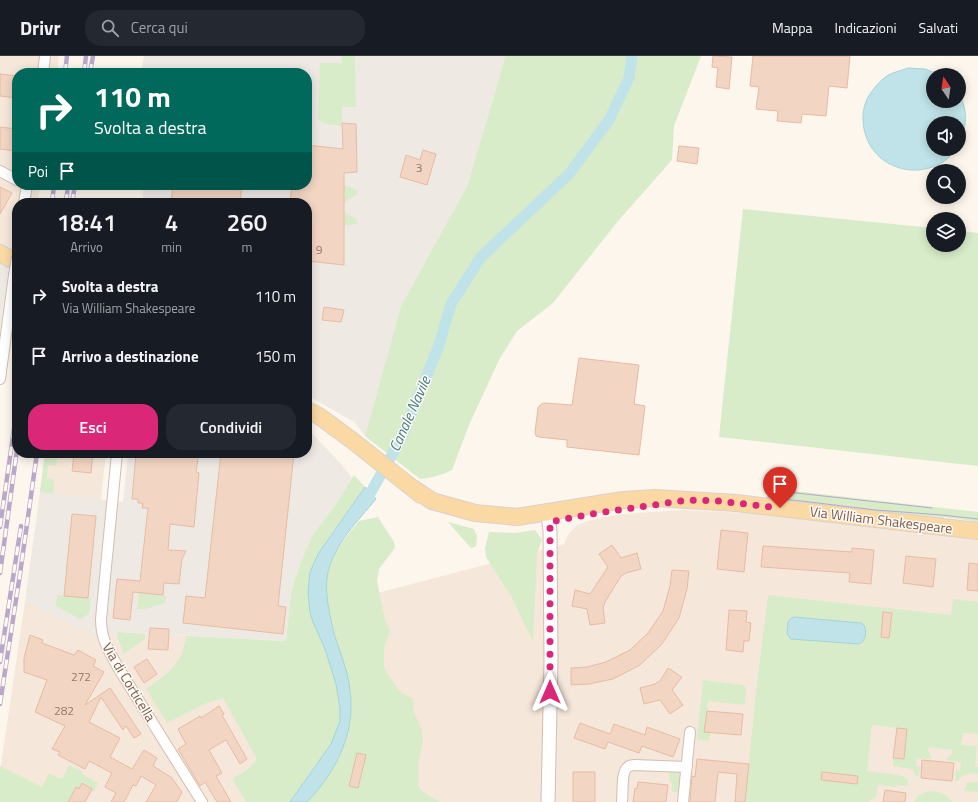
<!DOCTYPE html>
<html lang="it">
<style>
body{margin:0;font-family:"Titillium Web",sans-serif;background:#242831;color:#f1f3f6;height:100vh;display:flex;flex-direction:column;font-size:15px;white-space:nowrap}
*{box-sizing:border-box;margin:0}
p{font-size:13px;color:#9ea1a6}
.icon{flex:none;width:22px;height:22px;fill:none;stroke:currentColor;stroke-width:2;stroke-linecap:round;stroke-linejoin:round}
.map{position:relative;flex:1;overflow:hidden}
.drawer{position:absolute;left:12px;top:142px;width:300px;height:260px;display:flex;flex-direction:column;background:#171b24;border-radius:16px;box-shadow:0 2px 10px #0003}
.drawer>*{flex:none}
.hud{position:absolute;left:12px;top:12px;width:300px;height:122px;border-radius:16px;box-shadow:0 2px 10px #0003;background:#00695c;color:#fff;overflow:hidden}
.needle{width:26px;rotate:347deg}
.tools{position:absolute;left:926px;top:12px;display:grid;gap:8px}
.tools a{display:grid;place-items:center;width:40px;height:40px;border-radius:50%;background:#171b24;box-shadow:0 2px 10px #0003;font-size:20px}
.pin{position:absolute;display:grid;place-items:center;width:34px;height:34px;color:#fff;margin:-41px -17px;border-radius:50% 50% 50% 0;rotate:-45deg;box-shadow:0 0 4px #0007}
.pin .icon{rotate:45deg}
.me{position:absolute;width:44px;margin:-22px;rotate:0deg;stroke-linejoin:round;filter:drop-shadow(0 0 3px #0008)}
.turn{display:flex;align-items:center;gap:14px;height:84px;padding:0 16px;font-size:18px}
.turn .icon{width:52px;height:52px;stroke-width:2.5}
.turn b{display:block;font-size:28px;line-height:34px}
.then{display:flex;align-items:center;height:38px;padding:0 16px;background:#0003;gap:8px;font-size:15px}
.eta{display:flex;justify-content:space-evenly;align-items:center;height:68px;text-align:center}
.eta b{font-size:24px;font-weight:600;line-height:28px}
.primary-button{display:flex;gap:8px;margin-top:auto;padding:8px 16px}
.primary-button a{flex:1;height:46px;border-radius:16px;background:#db2777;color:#fff;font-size:16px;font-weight:600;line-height:46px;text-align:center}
.primary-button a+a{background:#242831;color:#f1f3f6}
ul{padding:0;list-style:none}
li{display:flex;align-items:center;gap:12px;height:60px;padding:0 16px}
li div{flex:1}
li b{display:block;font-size:15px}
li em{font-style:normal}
header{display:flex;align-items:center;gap:24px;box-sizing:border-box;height:56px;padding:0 20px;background:#171b24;border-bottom:1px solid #363941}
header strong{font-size:19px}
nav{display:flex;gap:22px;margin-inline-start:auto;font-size:14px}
.search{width:280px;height:36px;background:#242831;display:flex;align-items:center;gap:10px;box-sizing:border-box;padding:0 14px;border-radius:16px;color:#9ea1a6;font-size:15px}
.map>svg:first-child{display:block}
.residential{fill:#f5e8da}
.industrial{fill:#efe9e4}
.green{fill:#d8ecc9}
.water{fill:#bfe3e8;stroke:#a5d3da}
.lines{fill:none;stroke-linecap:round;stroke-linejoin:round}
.canal{stroke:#bfe3e8;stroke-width:11}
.building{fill:#f3d5c3;stroke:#e6bba3}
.minor-casing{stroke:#d1beb0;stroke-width:12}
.tertiary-casing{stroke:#d1beb0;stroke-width:15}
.primary-casing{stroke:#dad1cd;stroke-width:18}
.minor{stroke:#fff;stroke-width:10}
.tertiary{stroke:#fff;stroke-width:13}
.primary{stroke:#fbd9a5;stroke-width:16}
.tram{stroke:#b9a8c9;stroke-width:1}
.rail-casing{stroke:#b9a8c9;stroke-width:4.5}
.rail{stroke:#fffaf3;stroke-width:3;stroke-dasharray:9;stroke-linecap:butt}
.minor-bridge-casing{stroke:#d1beb0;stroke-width:12;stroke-linecap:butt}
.minor-bridge{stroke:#fff;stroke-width:10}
.route{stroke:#db2777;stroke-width:7;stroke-dasharray:0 12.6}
.labels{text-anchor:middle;stroke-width:3;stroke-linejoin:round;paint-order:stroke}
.number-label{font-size:12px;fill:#987a6a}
.street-label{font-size:14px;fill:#7a5c4d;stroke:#fffaf3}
.water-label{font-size:15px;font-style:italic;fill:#437c86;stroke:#fffaf3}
</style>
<header>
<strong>Drivr</strong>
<div class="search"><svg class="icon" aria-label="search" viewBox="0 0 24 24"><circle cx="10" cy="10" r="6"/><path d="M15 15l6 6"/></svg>Cerca qui</div>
<nav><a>Mappa</a><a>Indicazioni</a><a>Salvati</a></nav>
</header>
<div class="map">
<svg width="978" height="746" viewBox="0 0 978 746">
<rect width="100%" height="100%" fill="#fdf6ec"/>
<path class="residential" d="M 0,0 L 59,0 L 57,17 L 17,17 L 17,129 L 40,129 L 38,147 L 17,147 L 17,206 L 0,197 Z
M 45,397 L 106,397 L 101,444 L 40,436 Z
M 683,454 L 747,457 L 978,484 L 978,746 L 307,746 L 351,544 L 564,488 L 568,479 L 577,469 L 591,464 L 610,460 L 636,457 Z
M 25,545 L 96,580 L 117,576 L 243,583 L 277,746 L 0,746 L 0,716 Z"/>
<path class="industrial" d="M 144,0 L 505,0 L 498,26 L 467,130 L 401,250 L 365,380 L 354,366 L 307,339 L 307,147 L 142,147 L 144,129 L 307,129 L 307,17 L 141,17 Z
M 0,197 L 10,203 L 0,276 Z
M 307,372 L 341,408 L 352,422 L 337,446 L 312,480 L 301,506 L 294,526 L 291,538 L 286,585 L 117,576 L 117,579 L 103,582 L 90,578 L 25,545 L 40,436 L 123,446 L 128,397 L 307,397 Z"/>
<path class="green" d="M 342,0 L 355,0 L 356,51 L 342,51 L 342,70 L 327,68 L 318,64 L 320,7 L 342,7 Z
M 505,0 L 701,0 L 674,70 L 672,104 L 618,165 L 553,247 L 517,275 L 499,304 L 469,369 L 452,414 C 442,419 432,422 420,423 L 365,380 L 401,250 L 467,130 L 498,26 Z
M 344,129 L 357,134 L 357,139 L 344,146 Z
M 743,153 L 933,172 L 933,189 L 959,189 L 959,175 L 978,177 L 978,410 L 719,381 Z
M 344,156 L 357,163 L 357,168 L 344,170 Z
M 45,397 L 65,397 L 65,398 L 58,398 L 56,410 L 48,409 L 47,422 L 54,424 L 53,438 L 40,436 Z
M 354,419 L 365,431 L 324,489 L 309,545 L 313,566 L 325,593 L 336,628 L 340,652 L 340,665 L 331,688 L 290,746 L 246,746 L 232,723 L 248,713 L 257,703 L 223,642 L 207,647 L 167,667 L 146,633 C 167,618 183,608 186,580 L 286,585 L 291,538 L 294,526 L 301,506 L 312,480 L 337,446 Z
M 768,432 L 978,456 L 978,468 L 972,467 L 972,465 L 944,461 L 944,464 L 767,443 Z
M 378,461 L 394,486 L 395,492 L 379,513 L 377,525 L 385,564 L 390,575 L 384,592 L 384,610 L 386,616 L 401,637 L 412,642 L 414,648 L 413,654 L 422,674 L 423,685 L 418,710 L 419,722 L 418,729 L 420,733 L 429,740 L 440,746 L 307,746 C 326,727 348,693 350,667 C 351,656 348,644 347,633 C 346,625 346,617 344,609 C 336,579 322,549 328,517 C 332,496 346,481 359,465 Z
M 448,466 L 474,473 L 477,480 L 476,490 L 472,492 L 470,491 Z
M 535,474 L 542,484 L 537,498 L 533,586 L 511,540 L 486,501 L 485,492 L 489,476 L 515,477 Z
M 139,537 L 166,540 L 165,547 L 145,553 L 137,553 Z
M 57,539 L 91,542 L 89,558 L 80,563 L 56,550 Z
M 768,539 L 951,559 L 953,543 L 978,546 L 978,678 L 963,677 L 961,689 L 977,690 L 975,710 L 978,711 L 978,718 C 970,717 963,717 958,725 L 955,725 L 956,714 L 960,715 L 961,706 L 945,704 L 952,697 L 952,694 L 929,691 L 928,695 L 932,702 L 931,703 L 917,702 L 916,710 L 920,711 L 919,721 L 916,720 L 912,713 L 893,710 L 893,702 L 904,703 L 907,673 L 872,669 L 867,715 L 903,720 L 908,724 L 908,730 L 895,729 L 895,731 L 878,729 L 876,741 L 870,744 L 869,746 L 745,746 L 756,635 Z
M 117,576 L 145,578 L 145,583 L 124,598 L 118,583 Z
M 703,624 L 743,629 L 746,632 L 745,649 L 708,645 L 705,676 L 710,676 L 709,685 L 698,684 L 697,682 Z
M 69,709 L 83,716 L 82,718 L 98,727 L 94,736 L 88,733 L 89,731 L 82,727 L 79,733 L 76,731 L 69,744 L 72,746 L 0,746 L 0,710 L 42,731 L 49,717 L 62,723 Z
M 670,716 L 681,716 L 679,736 L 672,736 L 672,726 L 669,725 Z
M 971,726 L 978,726 L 978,736 L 964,735 L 967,727 Z
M 934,735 C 942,737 947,739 952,746 L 914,746 C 918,738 925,736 934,735 Z"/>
<path class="water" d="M 908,12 L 925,13 L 940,19 L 933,19 L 933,45 L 959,45 L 959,39 C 969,54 966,73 959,88 L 959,67 L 933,67 L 933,93 L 956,93 C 952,97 948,103 943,106 C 908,127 863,105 863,62 C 863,52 866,42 873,34 C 878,27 885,20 893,17 C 898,15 903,14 908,12 Z
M 365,431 L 376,443 C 358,465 335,487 328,516 C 324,535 329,555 333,573 C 338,593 348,613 350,634 C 356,677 336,716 307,746 L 290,746 L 331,688 L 340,665 L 340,652 L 336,628 L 325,593 L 313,566 L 310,557 L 308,535 L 310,516 L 318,498 Z
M 794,561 L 861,567 L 864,569 C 867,576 866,585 859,588 L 791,583 L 787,578 L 788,566 L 790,563 Z"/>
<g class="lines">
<path class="canal" d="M 361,449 L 371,436 L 402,381 L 439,289 L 451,248 L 481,201 L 569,118 L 609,64 L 629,22 L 632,0"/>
</g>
<path class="building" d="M 713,0 L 732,1 L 729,33 L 716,31 L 718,12 L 712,11 Z
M 753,0 L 850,0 L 847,32 L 829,30 L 826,60 L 802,58 L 801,67 L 777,65 L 778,55 L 756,53 L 759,31 L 750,30 Z
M 0,18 L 17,20 L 17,42 L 0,40 Z
M 342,67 L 356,68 L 357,116 L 344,117 L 344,209 L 307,205 L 307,147 L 290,147 L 292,129 L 307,129 L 307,89 L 343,93 Z
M 0,71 L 17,73 L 17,95 L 0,93 Z
M 679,90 L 699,92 L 697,108 L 677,105 Z
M 423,94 L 436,98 L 427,129 L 400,121 L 406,99 L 420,104 Z
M 173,129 L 242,129 L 240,147 L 171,147 Z
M 0,131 L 12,137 L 0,158 Z
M 324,251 L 344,254 L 341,266 L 322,264 Z
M 579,302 L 639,309 L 634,348 L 645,350 L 639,399 L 567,391 L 567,384 L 539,381 L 536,380 L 535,376 L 538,352 L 540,349 L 544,347 L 572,349 Z
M 74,397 L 93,397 L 91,417 L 72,415 Z
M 136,397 L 199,397 L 196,416 L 199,417 L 194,471 L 170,468 L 168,494 L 186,495 L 182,503 L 179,528 L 164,527 L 163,539 L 133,536 L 130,564 L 113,562 L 117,523 L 140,525 L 148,452 L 142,452 L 143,447 L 138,447 L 138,443 L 132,443 Z
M 221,397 L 294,397 L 278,550 L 286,551 L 283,578 L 183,567 L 186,540 L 205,542 Z
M 72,458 L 96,460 L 88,542 L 64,540 Z
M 721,474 L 748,477 L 744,516 L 717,513 Z
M 612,489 L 621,502 L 637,497 L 641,513 L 626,517 L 621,520 L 605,546 L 603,552 L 605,567 L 590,569 L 587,553 L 572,550 L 575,534 L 590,538 L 608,511 L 599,498 Z
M 763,490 L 852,496 L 852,492 L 874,494 L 871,528 L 849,526 L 850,517 L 761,511 Z
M 906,500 L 936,503 L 933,531 L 903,527 Z
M 969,507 L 978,508 L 978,535 L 967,534 Z
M 672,514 L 689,515 L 687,533 L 679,562 L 662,588 L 640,609 L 613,623 L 589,628 L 571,629 L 571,612 L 587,611 L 606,606 L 630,594 L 648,577 L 663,555 L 670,530 Z
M 729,554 L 747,555 L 746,566 L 751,567 L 749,585 L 744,585 L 743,596 L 726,594 Z
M 883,556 L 892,557 L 889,582 L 881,581 Z
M 150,572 L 169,573 L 168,594 L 148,593 Z
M 30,579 L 43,584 L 42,587 L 74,599 L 78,594 L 96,604 L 93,610 L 104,616 L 85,649 L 110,632 L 141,678 L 134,682 L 126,670 L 123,674 L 101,641 L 89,666 L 120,682 L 110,701 L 132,713 L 144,694 L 157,702 L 153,710 L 171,721 L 182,736 L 177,746 L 146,746 L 156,729 L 141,720 L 136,730 L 133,729 L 124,746 L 111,746 L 116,737 L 105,731 L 112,717 L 89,705 L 85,713 L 58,699 L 60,696 L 52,693 L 65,670 L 35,656 L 47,624 L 24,616 L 24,602 Z
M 147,603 L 157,618 L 144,627 L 134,611 Z
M 668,612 L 682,621 L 672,634 L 683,649 L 670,658 L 660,644 L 644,648 L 640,632 L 655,628 L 660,625 Z
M 219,650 L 224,658 L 222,659 L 247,703 L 240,708 L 226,684 L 209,694 L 222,717 L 216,720 L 231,746 L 217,746 L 205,726 L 200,730 L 178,693 L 186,688 L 178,673 L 200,660 L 201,662 Z
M 707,655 L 743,658 L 741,679 L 704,676 Z
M 580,667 L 610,678 L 614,668 L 645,679 L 647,671 L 680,683 L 673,701 L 642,690 L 639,697 L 608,686 L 605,693 L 574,682 Z
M 897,672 L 907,673 L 904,703 L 893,702 Z
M 357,697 L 366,699 L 358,732 L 349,730 Z
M 697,703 L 749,708 L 745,746 L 735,746 L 737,718 L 718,716 L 715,746 L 690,746 L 692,720 L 695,721 Z
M 922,704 L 954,707 L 952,725 L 921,722 Z
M 573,716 L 595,716 L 595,746 L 573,746 Z
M 822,716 L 858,720 L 857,728 L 821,724 Z
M 638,726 L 668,729 L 666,746 L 633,746 L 635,732 L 637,733 Z
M 82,727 L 92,733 L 85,746 L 68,746 L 76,731 L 79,733 Z
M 885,734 L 906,737 L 905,746 L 883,746 Z"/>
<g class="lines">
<defs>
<path id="minor" d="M 43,17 L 45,0
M 0,115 L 17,124
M 24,147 L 27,129
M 0,323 L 14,219
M 117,397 L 101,563 C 101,584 109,595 119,613 L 202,746
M 622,746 C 623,738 621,715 628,711 C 628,710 633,709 634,709 L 687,711
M 683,746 L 690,676"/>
<path id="tertiary" d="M 548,457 L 550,475 L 551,605 L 548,746"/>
<path id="primary" d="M 0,197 L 10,203
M 307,354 L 319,360 L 353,385 L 421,439
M 413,432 L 432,445 L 475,457 L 517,461 L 623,444 L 655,442 L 736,447 L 978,475"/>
</defs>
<use href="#minor" class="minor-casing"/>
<use href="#tertiary" class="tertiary-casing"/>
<use href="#primary" class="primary-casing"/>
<use href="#minor" class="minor"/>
<use href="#tertiary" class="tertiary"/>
<use href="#primary" class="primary"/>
<path class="tram" d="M 769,434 L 932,452
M 768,441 L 876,454 L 942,459 L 978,463"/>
<defs>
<path id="rail" d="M 65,17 L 67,0
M 84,17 L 86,0
M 90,17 L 93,0
M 52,147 L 54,129
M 66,147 L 68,129
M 72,147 L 75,129
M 0,471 L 17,352
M 0,517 L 17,394
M 0,606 L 21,470
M 0,648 L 20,518 L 37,397"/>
</defs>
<use href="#rail" class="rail-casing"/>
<use href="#rail" class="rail"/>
<defs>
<path id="minor-bridge" d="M 14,219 L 17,201"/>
</defs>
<use href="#minor-bridge" class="minor-bridge-casing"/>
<use href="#minor-bridge" class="minor-bridge"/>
</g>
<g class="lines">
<path class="route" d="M 550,636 L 550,466 L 591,458 L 688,444 L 718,445 L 780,452"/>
</g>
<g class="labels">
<g class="number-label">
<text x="419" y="116">3</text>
<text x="319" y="198">9</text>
<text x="81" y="625">272</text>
<text x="64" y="659">282</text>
</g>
<g class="street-label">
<text transform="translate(881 464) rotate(7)" y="5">Via William Shakespeare</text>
<text transform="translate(129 626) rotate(59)" y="5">Via di Corticella</text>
</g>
<g class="water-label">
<text transform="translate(410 358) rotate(-66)" y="5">Canale Navile</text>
</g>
</g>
</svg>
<div class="tools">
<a><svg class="needle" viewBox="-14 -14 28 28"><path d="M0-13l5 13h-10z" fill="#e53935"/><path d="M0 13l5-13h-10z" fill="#9ea1a6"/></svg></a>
<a><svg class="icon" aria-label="sound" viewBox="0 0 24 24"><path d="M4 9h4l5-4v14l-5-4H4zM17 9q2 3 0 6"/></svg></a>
<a><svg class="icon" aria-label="search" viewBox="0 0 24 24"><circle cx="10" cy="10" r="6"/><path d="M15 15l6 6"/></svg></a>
<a><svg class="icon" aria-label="layers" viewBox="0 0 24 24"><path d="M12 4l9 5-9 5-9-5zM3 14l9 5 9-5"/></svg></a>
</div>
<div class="pin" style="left:780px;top:452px;background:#d93025"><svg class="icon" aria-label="arrive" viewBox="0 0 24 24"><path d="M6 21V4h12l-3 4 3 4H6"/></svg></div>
<svg class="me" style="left:550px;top:636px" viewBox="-20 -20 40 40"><path d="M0-17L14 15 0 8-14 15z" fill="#db2777" stroke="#fff" stroke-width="4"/></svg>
<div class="hud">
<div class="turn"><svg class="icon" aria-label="right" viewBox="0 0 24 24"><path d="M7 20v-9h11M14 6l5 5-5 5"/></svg><div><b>110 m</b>Svolta a destra</div></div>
<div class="then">Poi<svg class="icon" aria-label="arrive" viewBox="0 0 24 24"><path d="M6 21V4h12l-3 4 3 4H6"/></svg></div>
</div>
<section class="drawer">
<div class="eta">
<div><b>18:41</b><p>Arrivo</p></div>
<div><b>4</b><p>min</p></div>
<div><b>260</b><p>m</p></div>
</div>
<ul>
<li><svg class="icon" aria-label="right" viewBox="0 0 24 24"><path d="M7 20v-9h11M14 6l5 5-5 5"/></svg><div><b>Svolta a destra</b><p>Via William Shakespeare</p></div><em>110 m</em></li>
<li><svg class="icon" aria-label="arrive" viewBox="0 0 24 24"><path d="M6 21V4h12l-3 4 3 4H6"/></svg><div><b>Arrivo a destinazione</b></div><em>150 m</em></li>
</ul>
<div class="primary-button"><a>Esci</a><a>Condividi</a></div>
</section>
</div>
